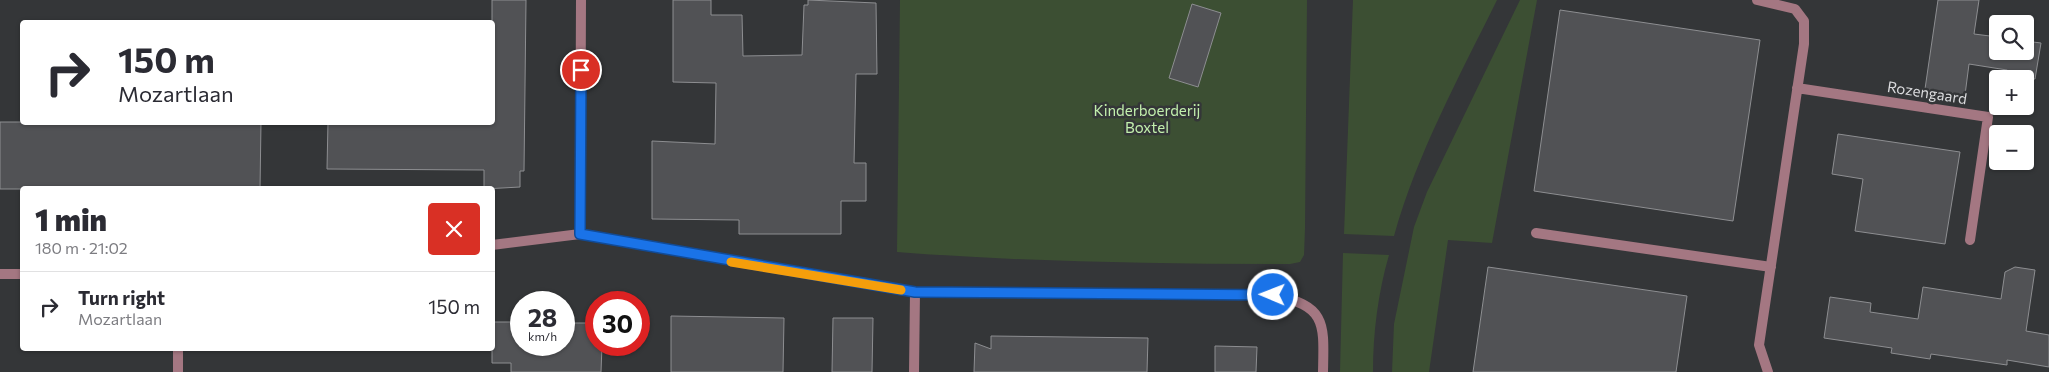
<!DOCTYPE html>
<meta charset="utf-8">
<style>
body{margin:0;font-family:Commissioner,sans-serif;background:#f2f2f3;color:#2b2b33;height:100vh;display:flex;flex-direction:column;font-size:19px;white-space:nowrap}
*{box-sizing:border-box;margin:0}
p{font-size:16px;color:#7c7c81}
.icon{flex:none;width:28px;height:28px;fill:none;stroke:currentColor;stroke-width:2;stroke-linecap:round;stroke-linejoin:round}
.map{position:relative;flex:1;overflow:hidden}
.sheet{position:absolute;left:20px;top:186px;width:475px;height:165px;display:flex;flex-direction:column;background:#fff;border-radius:5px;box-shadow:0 1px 4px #0004}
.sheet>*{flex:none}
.hud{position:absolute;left:20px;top:20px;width:475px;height:105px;border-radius:5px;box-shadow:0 1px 4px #0004;background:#fff;color:#2b2b33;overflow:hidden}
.controls{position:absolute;left:1989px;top:15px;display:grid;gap:10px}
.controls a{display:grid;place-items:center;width:45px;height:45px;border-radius:5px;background:#fff;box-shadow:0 1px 4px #0004;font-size:25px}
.speed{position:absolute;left:510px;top:291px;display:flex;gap:10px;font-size:25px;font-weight:700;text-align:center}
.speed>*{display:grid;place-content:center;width:65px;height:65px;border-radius:50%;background:#fff;box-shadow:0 1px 4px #0004;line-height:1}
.speed small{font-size:12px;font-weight:400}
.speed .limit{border:8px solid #d22;background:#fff;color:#111}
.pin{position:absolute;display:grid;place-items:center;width:42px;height:42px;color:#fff;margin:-21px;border:2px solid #fff;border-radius:50%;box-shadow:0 1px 5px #0007}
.me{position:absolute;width:55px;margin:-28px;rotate:271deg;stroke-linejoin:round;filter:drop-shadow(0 0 4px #0008)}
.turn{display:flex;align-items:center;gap:18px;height:105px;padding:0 15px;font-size:22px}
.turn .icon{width:65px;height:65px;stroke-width:2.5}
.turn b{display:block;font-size:35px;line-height:42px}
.round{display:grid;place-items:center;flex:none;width:52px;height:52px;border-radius:5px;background:#f2f2f3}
.overview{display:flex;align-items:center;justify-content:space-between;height:85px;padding:0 15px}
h1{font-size:30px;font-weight:800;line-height:38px}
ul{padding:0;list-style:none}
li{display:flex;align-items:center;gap:15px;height:70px;padding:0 15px;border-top:1px solid #e1e1e2}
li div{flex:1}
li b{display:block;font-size:19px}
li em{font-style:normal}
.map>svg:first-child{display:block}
.green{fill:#3c4f33}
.building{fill:#515255;stroke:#8d8e91}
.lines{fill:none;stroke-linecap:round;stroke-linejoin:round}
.minor{stroke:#a47782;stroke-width:10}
.route-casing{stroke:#114b97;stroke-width:12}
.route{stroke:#1a73e8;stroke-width:9}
.slow{stroke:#f59e0b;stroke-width:9}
.labels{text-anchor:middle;stroke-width:5;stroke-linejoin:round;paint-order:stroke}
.street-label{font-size:15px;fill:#dbdcde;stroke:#343638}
.park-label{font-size:15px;fill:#c2efad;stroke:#343638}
</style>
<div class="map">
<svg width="2049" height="372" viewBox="0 0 2049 372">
<rect width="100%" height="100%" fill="#343638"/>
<path class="green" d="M 900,0 L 1307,0 L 1305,228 L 1304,255 L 1300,262 L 1290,264 C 1159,264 1028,262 897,252 Z
M 1353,0 L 1497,0 C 1459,77 1417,154 1394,236 L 1344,234 Z
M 1520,0 L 1537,0 L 1492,243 L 1448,240 L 1429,372 L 1392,372 L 1394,324 L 1414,227 L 1427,192 Z
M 1343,253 L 1389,255 C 1378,293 1373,333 1373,372 L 1340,372 Z"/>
<path class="building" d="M 492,0 L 526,0 L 524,171 L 520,171 L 520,187 L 484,189 L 484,170 L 327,169 L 328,122 L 492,122 Z
M 673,0 L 711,0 L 711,15 L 742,15 L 743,56 L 802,55 L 804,5 L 808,5 L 808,0 L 876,3 L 877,74 L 856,74 L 854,163 L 866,163 L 866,201 L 841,201 L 841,234 L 739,234 L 739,220 L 652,219 L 652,141 L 715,144 L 716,83 L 673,82 Z
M 1938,0 L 1979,0 L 1974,34 L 1998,37 L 1998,51 L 2025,51 L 2025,41 L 2041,43 L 2035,79 L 2018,79 L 2007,70 L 1969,64 L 1965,95 L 1925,89 Z
M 1192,4 L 1221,13 L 1198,87 L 1169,78 Z
M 1560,10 L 1760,40 L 1733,221 L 1534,191 Z
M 0,122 L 261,122 L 260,189 L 0,189 Z
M 1838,134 L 1960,152 L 1945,244 L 1855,231 L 1863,179 L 1832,174 Z
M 1488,267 L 1687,296 L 1676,372 L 1473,372 Z
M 2015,267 L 2035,270 L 2026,331 L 2049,335 L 2049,367 L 2007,360 L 2007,365 L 1931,354 L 1930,359 L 1891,353 L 1892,348 L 1824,338 L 1830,297 L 1871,303 L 1870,312 L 1918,319 L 1923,287 L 2001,299 L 2005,272 Z
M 671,316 L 784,318 L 783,372 L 671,372 Z
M 833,318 L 873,318 L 872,372 L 832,372 Z
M 492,322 L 521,322 L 521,345 L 564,345 L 564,323 L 596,323 L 596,345 L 602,345 L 601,372 L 511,372 L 511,363 L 492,363 Z
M 991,336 L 1148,338 L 1147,372 L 974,372 L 975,343 L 991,349 Z
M 1215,346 L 1257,347 L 1256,372 L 1215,372 Z"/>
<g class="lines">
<path class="minor" d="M 1757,0 L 1795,9 L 1804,21 L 1804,44 L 1759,345 L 1768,372
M 1797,88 L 1988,117 L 1970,240
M 1536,233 L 1771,267
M 580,234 L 581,0
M 492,245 L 580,234 L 915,292 L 1273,295 C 1327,306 1324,323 1323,372
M 0,274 L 22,274
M 178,372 L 178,349
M 914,372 L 915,292"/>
</g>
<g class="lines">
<defs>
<path id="route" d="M 581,70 L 580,234 L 915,292 L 1273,295"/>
</defs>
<use href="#route" class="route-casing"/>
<use href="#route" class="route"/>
<path class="slow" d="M 731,262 L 901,290"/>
</g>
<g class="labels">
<g class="street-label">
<text transform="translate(1927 93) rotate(9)" y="5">Rozengaard</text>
</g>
<g class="park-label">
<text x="1147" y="116">Kinderboerderij<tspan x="1147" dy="17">Boxtel</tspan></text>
</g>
</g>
</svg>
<div class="controls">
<a><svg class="icon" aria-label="search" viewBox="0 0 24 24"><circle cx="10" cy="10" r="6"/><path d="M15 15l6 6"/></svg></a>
<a>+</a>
<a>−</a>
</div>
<div class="speed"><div>28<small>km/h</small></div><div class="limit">30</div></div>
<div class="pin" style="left:581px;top:70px;background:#d93025"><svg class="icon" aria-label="arrive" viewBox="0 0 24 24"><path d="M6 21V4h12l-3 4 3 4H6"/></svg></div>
<svg class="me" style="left:1273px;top:295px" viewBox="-20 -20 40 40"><circle r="17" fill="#1a73e8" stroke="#fff" stroke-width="3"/><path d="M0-11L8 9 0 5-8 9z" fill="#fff"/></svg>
<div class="hud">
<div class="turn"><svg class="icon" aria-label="right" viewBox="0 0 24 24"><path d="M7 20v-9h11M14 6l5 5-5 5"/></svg><div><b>150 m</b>Mozartlaan</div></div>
</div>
<section class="sheet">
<div class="overview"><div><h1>1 min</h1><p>180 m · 21:02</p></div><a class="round" style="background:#d93025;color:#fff"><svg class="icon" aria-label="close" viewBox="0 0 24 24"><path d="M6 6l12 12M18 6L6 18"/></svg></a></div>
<ul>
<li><svg class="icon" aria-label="right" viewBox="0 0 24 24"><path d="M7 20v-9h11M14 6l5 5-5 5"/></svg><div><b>Turn right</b><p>Mozartlaan</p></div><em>150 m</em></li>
</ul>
</section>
</div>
